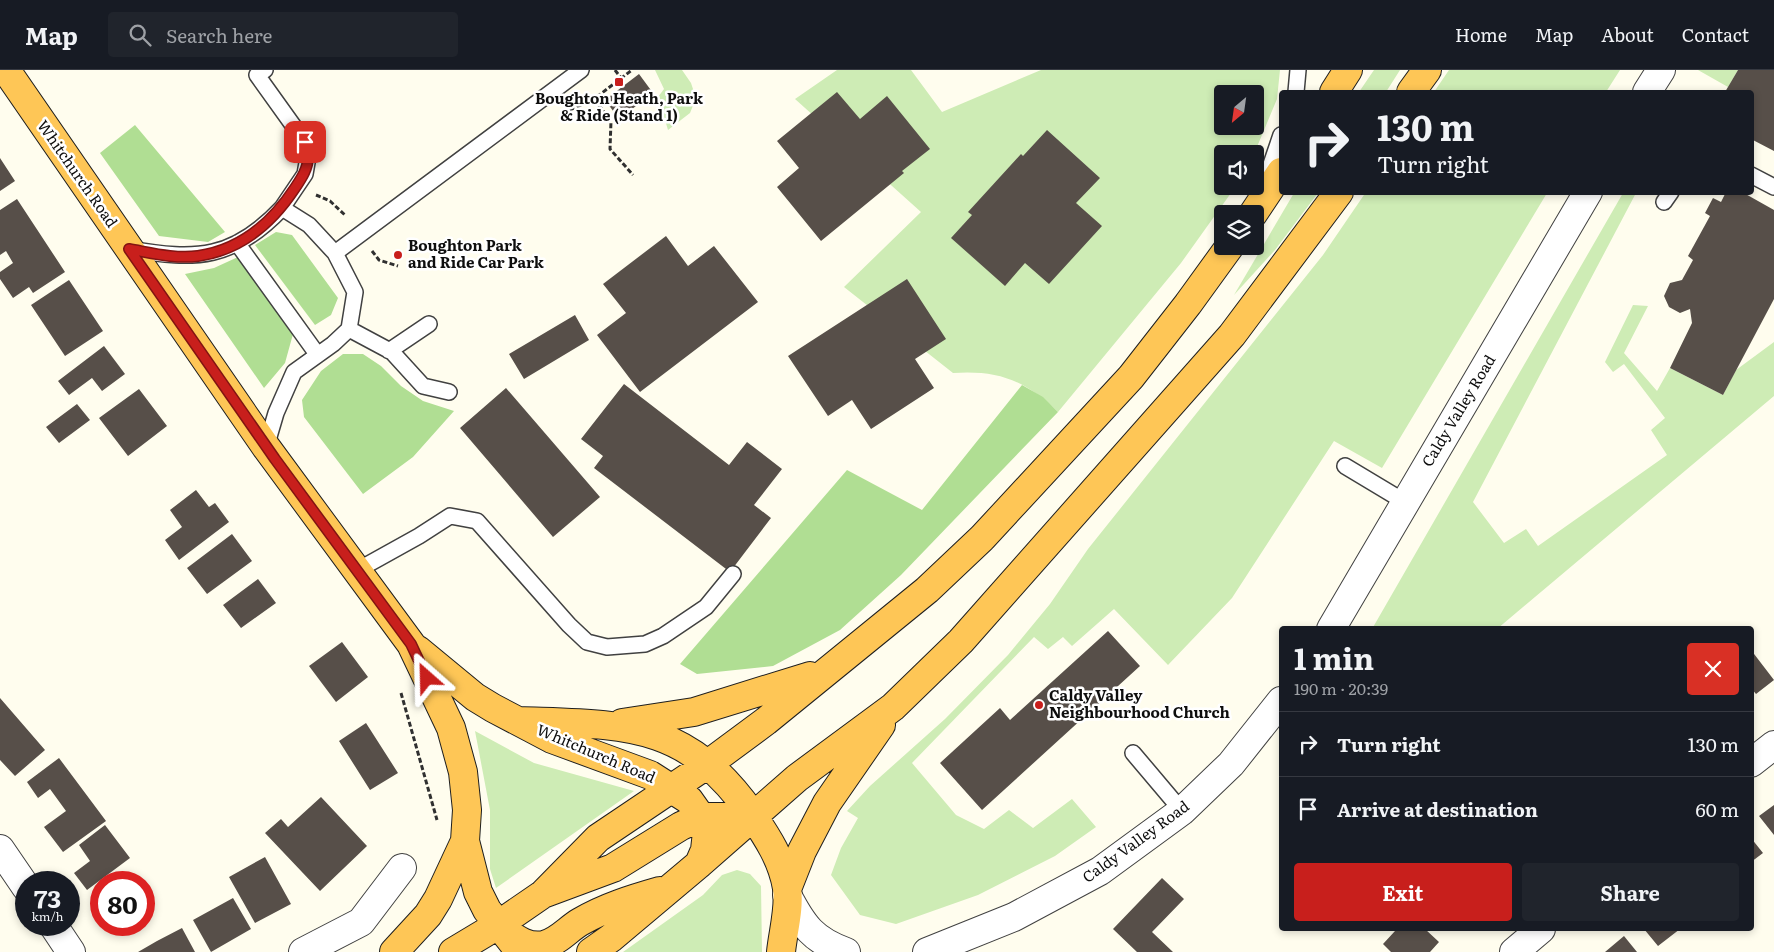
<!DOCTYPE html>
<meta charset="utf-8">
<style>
body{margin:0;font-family:Literata,serif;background:#20242c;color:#f1f3f6;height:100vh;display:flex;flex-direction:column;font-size:19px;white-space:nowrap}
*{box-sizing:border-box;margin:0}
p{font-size:16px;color:#9ea1a6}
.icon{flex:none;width:28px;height:28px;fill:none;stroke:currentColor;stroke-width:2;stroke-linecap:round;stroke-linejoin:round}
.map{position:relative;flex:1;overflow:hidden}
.details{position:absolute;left:1279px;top:556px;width:475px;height:305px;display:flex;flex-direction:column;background:#171b24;border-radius:5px;box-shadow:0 2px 8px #0003}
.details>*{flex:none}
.banner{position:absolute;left:1279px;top:20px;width:475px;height:105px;border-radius:5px;box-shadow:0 2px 8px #0003;background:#171b24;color:#f1f3f6;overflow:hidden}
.needle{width:32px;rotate:209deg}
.tools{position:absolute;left:1214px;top:15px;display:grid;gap:10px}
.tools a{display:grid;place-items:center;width:50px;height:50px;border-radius:5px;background:#171b24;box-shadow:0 2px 8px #0003;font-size:25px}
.speed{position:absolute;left:15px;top:801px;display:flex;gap:10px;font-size:25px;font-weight:700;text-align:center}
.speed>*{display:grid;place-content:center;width:65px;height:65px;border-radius:50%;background:#171b24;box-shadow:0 2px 8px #0003;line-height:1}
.speed small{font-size:12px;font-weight:400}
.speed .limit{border:8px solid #d22;background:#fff;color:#111}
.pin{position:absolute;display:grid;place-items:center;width:42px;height:42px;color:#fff;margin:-21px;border-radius:10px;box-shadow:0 2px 8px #0006}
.me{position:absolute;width:55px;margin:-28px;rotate:335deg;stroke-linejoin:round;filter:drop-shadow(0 0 4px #0008)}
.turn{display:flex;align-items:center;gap:18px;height:105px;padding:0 15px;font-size:22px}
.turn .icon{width:65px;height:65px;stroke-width:2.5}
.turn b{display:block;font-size:35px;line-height:42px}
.round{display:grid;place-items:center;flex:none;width:52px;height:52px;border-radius:5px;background:#20242c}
.headline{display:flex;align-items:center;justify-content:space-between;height:85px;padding:0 15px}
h1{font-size:30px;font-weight:700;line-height:38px}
.cta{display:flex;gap:10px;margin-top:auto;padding:10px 15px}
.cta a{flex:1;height:58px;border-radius:5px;background:#c81f1c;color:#fff;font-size:20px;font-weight:700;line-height:58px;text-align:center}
.cta a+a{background:#20242c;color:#f1f3f6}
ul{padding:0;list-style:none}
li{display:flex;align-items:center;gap:15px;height:65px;padding:0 15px;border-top:1px solid #363941}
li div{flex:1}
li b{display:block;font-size:19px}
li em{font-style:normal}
header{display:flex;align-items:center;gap:30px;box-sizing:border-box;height:70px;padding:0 25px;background:#171b24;border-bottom:1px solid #363941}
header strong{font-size:24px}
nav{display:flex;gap:28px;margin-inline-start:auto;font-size:18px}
.search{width:350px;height:45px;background:#20242c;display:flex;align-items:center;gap:12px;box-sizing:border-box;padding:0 18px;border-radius:5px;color:#9ea1a6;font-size:19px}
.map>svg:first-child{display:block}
.green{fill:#ceecb5;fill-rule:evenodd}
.forest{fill:#b0de93}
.building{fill:#574f49}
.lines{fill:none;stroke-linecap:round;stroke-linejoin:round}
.service-casing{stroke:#414141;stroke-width:18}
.minor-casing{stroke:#414141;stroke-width:30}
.tertiary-casing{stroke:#414141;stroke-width:30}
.trunk-casing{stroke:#1f1f1f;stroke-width:30}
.path{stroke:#303030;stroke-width:3;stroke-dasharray:5 2.5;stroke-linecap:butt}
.service{stroke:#fff;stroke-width:15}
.minor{stroke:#fff;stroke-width:28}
.tertiary{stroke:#fff;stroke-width:28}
.trunk{stroke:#fec656;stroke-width:28}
.route-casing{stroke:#821412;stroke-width:12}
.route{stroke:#c81f1c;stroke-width:9}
.poi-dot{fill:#c81f1c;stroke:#fff;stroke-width:2}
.labels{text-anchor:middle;stroke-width:5;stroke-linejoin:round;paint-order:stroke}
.poi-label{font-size:15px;font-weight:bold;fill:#0e0e0e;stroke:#fff;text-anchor:start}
.street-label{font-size:15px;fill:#0e0e0e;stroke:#fff}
</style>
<header>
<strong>Map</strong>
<div class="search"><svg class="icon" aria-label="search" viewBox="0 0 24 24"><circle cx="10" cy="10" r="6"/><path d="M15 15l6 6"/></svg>Search here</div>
<nav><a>Home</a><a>Map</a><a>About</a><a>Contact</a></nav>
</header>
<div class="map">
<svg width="1774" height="882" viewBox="0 0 1774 882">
<rect width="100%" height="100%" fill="#fffdee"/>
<path class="green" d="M 655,0 L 682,0 L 691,13 L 696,28 L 690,43 L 668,60 L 658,27 L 664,19 Z
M 837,0 L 911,0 L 942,42 L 1041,0 L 1280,0 L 1277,29 L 1254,84 L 1222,84 L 1222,116 L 1236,116 L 1181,193 L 1058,342 C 1025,310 998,300 953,303 L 844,217 L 921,142 L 795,29 ZM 1222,24 L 1255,24 L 1255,56 L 1222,56 Z
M 1374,0 L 1400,0 L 1386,22 L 1359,22 Z
M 1449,0 L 1620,0 L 1606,22 L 1434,22 Z
M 1698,0 L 1738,0 L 1728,17 Z
M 1366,122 L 1547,123 L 1382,398 L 1334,371 L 1232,528 L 1168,595 L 1114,539 L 1072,576 L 1063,567 L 1048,579 L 1034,567 L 912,693 L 956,745 L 984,759 L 1009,740 L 1033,758 L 1072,729 L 1096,757 L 1055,786 L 978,825 L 896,854 L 860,845 L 831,805 L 841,778 L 858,748 L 847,741 L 870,716 L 945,649 L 1008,585 L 1050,534 L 1088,479 L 1323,185 Z
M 1294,123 L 1318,123 L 1275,180 L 1234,225 Z
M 1623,123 L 1636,123 L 1473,432 L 1504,473 L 1526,459 L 1538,476 L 1667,385 L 1651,360 L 1665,348 L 1624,294 L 1613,302 L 1605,292 L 1633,235 L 1648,236 L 1624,283 L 1657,321 L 1670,298 L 1723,325 L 1736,300 L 1774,272 L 1774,326 L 1497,559 L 1372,559 Z
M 475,661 L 534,693 L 634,721 L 496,818 L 490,799 L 490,740 Z
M 737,800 L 750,804 L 761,816 L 762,882 L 623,882 L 703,825 L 722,805 Z"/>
<path class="forest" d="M 135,55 L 225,162 L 208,172 L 159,166 L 100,83 Z
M 276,162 L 292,165 L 338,228 L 331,245 L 315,255 L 255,175 Z
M 238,187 L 293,264 L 285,293 L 264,318 L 185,204 L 214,198 Z
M 343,284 L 363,284 L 381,296 L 401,316 L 423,331 L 454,341 L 413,387 L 363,424 L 304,347 L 302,330 L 321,301 Z
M 1022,315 L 1043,327 L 1058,342 L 901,505 L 840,560 L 773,596 L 697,604 L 680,594 L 847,400 L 922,440 Z"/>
<path class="building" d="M 1738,0 L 1774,0 L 1774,81 L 1751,69 L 1751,22 L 1725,22 Z
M 639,4 L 653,23 L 619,49 L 605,30 Z
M 837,22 L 860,49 L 887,26 L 930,79 L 902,101 L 904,103 L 821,171 L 777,117 L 799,98 L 777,71 Z
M 1047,60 L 1100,108 L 1076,133 L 1102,156 L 1049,214 L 1025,193 L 1005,216 L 951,168 L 972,145 L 968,142 L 1021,84 L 1023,86 Z
M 0,88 L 15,111 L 0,121 Z
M 1726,122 L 1742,122 L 1774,140 L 1774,229 L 1723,325 L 1670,298 L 1692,253 L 1690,239 L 1680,243 L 1669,237 L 1664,226 L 1670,213 L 1682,210 L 1693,190 L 1688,186 L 1710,146 L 1705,143 L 1713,128 L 1721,132 Z
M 17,129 L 65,202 L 33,223 L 29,217 L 13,228 L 0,209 L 0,202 L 13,193 L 6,181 L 0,185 L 0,140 Z
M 666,166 L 688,196 L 714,176 L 758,232 L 640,322 L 597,265 L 626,243 L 603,214 Z
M 907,209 L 946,269 L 915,289 L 934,318 L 871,359 L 852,330 L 828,346 L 788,286 Z
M 69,210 L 103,261 L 65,286 L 31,235 Z
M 575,245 L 589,270 L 524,309 L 509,284 Z
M 104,276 L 125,304 L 102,321 L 92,308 L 69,325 L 58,311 Z
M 624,314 L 729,395 L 747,372 L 782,399 L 754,435 L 771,448 L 730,502 L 594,398 L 603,386 L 581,369 Z
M 506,318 L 600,427 L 553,467 L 460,358 Z
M 139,319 L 167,356 L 128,386 L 99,348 Z
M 77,334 L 90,350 L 59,373 L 46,357 Z
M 196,420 L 209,437 L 215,433 L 229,452 L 179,490 L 165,470 L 182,457 L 170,440 Z
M 232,464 L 252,491 L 207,524 L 187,498 Z
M 258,509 L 276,533 L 241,558 L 223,535 Z
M 1108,561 L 1140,596 L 982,740 L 940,693 L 1000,638 L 1010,650 Z
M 342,572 L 368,607 L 336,632 L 309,596 Z
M 1751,580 L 1774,610 L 1756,624 L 1751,618 Z
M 0,628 L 45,680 L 15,706 L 0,690 Z
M 366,653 L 398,703 L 370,720 L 339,671 Z
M 59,688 L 106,751 L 63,782 L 44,757 L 66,741 L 50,719 L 38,728 L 27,712 Z
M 321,727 L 367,776 L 320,821 L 265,763 L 281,749 L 288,757 Z
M 1774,735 L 1774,765 L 1759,746 Z
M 105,755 L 130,788 L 87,820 L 74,803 L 90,791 L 79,775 Z
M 1751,768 L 1763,783 L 1751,792 Z
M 265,787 L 291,834 L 255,853 L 229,807 Z
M 1162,808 L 1184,829 L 1152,862 L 1173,882 L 1137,882 L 1113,859 Z
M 233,828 L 251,859 L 211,882 L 193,850 Z
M 182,858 L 195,882 L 138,882 L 157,871 Z
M 1392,859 L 1425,859 L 1439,872 L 1430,882 L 1391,882 L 1383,874 L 1395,861 Z
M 1644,859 L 1680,859 L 1658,876 Z
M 1624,866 L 1637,882 L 1605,882 Z"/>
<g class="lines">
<defs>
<path id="service" d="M 265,0 L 257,5 L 305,72 L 308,87 L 305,104 L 282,138
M 1296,22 L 1298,0
M 1751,105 L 1774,117
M 1265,112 L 1281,65
M 1664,132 L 1671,122
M 237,173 L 317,284
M 130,179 C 196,191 234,189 282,138 L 309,155 L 335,183 L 355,222 L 349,259 L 333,274 L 294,302 L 276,343 L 266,377
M 335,183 L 581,0
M 349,259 L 392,282 L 423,316 L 449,322
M 389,281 L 429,254
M 1345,396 L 1405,432
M 356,501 L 419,466 L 450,446 L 477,451 L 569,555 L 587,572 L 607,577 L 645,574 L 663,566 L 706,537 L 733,504
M 1133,683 L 1182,741"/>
<path id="minor" d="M 1751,693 L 1774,675
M 0,779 L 26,817
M 53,855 L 71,882
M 303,882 L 361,852 L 402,798
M 1514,882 L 1541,859"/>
<path id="tertiary" d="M 1647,22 L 1661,0
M 1331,559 L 1588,122
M 787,825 C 803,856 813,870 846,882
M 927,882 L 1014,847 L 1100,801 L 1182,741 L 1231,694 L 1281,631"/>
<path id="trunk" d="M 6,0 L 266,377 L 411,574 L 451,658 L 463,702 L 467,740 L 465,771 L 478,822 L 487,840 L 520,882
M 1334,22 L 1348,0
M 1411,22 L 1427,0
M 1253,144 L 1281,102
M 418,580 L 475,627 L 493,638 L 552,669 L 650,705 L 689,730 L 701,747 L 707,762 L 705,780 L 699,794
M 520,651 C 624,655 685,650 751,743 C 767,767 782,789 787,818 C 790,838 783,862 781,882
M 622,653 L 694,642 L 810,606
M 787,819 L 802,781 L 827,733 L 881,655
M 543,824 L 598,768 L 708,694 L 766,651 L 927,520 L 982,468 L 1131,307 L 1188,234 L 1230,176
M 505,861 C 517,870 529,878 544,875 C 559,871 568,859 580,852 C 606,837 632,829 660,821
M 394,882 L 428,845 L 438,829 L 465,771
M 453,882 L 498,855 L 543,824 L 613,798 L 681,756 L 701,747 L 753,747
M 591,882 L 611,868 L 699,794 L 797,708 L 893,637 L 961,571 L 1232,265 L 1339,122"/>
</defs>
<use href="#service" class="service-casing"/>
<use href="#minor" class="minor-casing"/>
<use href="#tertiary" class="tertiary-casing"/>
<use href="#trunk" class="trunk-casing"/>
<path class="path" d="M 615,0 L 621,8
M 594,29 L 611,51 L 610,79 L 633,105
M 563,43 L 594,29 L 632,0
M 316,125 L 330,131 L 346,146
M 372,181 L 379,190 L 398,196
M 401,623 L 437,750"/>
<use href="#service" class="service"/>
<use href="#minor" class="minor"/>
<use href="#tertiary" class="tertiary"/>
<use href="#trunk" class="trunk"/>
</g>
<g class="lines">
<defs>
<path id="route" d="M 305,72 C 306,77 308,83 308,87 C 308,99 301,109 295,118 C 272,153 240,180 198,186 C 175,189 152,183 129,179 L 275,389 L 411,574 L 427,608"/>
</defs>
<use href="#route" class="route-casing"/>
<use href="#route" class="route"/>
</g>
<g class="poi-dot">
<rect x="614" y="7" width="10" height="10" rx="2.5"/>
<circle cx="398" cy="185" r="5"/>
<circle cx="1039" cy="635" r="5"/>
</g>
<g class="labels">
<g class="poi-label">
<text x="619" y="34" text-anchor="middle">Boughton Heath, Park<tspan x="619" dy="17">&amp; Ride (Stand 1)</tspan></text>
<text x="408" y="181">Boughton Park<tspan x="408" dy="17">and Ride Car Park</tspan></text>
<text x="1049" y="631">Caldy Valley<tspan x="1049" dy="17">Neighbourhood Church</tspan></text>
</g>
<g class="street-label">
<text transform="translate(77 104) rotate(55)" y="5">Whitchurch Road</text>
<text transform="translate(1459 341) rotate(-59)" y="5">Caldy Valley Road</text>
<text transform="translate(596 684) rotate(23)" y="5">Whitchurch Road</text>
<text transform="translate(1136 772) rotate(-36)" y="5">Caldy Valley Road</text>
</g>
</g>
</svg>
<div class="tools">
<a><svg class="needle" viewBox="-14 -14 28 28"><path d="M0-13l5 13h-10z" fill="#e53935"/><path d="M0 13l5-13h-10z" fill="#9ea1a6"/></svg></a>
<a><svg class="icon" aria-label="sound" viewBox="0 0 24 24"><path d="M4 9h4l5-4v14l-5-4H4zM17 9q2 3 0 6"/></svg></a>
<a><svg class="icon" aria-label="layers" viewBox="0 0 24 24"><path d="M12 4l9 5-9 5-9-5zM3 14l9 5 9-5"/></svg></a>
</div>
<div class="speed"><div>73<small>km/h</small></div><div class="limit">80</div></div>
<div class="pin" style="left:305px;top:72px;background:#d93025"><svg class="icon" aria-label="arrive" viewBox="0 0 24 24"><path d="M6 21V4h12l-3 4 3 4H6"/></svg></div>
<svg class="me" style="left:427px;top:608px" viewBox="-20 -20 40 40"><path d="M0-17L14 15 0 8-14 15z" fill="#c81f1c" stroke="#fff" stroke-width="4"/></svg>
<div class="banner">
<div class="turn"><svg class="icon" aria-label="right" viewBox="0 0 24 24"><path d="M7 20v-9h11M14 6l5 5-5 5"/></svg><div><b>130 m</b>Turn right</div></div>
</div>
<section class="details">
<div class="headline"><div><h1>1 min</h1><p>190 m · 20:39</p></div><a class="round" style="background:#d93025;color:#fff"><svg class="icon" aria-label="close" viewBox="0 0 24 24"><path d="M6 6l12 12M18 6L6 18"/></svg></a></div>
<ul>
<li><svg class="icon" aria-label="right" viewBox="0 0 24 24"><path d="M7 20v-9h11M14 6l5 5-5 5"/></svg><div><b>Turn right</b></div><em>130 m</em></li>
<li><svg class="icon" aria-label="arrive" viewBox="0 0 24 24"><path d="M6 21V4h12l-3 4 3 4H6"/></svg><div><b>Arrive at destination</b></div><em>60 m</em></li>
</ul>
<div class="cta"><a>Exit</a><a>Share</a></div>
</section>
</div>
